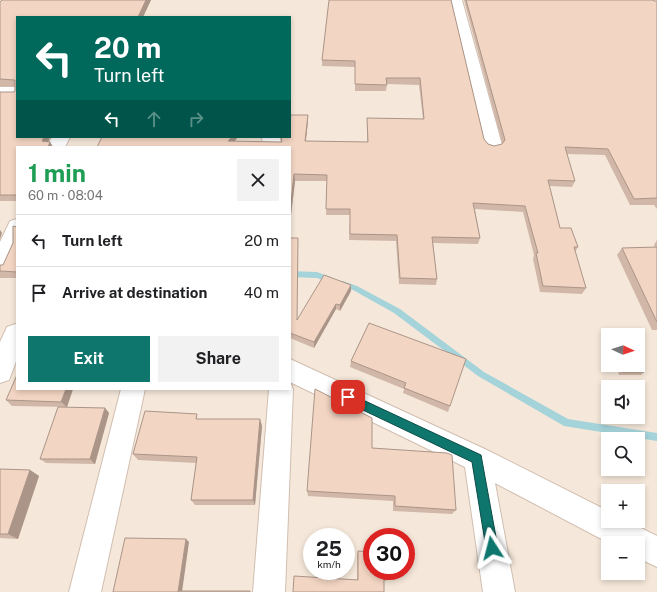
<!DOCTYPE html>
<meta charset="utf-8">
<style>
body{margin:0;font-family:"Public Sans",sans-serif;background:#f2f2f2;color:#202124;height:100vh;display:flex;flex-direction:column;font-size:15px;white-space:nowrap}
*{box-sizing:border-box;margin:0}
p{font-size:13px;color:#757577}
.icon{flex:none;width:22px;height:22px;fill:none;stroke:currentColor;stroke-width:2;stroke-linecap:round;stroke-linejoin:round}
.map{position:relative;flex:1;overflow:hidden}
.panel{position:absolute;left:16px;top:146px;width:275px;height:244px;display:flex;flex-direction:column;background:#fff;border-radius:0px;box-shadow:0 2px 6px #0003}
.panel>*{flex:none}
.hud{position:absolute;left:16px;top:16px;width:275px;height:122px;border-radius:0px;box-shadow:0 2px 6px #0003;background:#00695c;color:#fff;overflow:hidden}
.needle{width:26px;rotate:93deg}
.tools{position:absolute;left:601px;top:328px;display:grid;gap:8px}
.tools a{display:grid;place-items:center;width:44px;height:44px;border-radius:0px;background:#fff;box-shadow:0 2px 6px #0003;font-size:20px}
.speed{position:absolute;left:303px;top:528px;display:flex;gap:8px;font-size:20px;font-weight:700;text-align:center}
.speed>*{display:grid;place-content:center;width:52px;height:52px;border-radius:50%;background:#fff;box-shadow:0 2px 6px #0003;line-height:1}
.speed small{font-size:10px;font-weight:400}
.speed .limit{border:6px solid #d22;background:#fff;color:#111}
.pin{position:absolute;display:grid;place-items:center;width:34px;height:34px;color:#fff;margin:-17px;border-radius:8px;box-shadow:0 2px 6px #0006}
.me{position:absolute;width:44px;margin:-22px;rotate:351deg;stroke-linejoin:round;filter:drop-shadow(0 0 3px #0008)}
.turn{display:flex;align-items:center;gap:14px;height:84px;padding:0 12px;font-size:18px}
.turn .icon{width:52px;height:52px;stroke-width:2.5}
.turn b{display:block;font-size:28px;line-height:34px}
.lanes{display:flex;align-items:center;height:38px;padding:0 12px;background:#0003;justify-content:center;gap:20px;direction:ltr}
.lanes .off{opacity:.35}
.round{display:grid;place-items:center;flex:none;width:42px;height:42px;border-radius:0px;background:#f2f2f2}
.headline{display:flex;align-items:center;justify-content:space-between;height:68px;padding:0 12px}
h1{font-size:24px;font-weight:700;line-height:30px;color:#1e9e55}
.action{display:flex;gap:8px;margin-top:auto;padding:8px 12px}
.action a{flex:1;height:46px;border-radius:0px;background:#0f766e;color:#fff;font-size:16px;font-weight:700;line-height:46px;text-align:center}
.action a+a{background:#f2f2f2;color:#202124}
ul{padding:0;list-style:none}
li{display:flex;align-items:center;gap:12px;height:52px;padding:0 12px;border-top:1px solid #e0e0e0}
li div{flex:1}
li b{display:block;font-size:15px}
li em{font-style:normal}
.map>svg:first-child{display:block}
.residential{fill:#f5e8da;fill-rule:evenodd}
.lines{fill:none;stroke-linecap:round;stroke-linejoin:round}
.stream{fill:#a5d3da;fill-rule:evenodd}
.minor-casing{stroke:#d1beb0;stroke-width:2}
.minor{fill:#fff;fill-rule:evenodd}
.wall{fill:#d1b7a8}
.shaded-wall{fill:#aa9588}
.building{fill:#f3d5c3;stroke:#aa9588}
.route{fill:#0f766e;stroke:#0a4d48}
</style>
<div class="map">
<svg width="657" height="592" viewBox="0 0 657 592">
<rect width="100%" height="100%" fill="#fdf6ec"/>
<path class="residential" d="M 0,0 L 657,0 L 657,592 L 0,592 ZM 17,17 L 290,17 L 290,137 L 17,137 ZM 17,147 L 290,147 L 290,389 L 17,389 ZM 608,335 L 638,335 L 638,365 L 608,365 ZM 608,387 L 638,387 L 638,417 L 608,417 ZM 608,439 L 638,439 L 638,469 L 608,469 ZM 608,491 L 638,491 L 638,521 L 608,521 ZM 312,537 L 346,537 L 346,571 L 312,571 ZM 372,537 L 406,537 L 406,571 L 372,571 ZM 608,543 L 638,543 L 638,573 L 608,573 Z"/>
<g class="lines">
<path class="stream" d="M 290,271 L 317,272 L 333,278 L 334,280 L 333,282 L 331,283 L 317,278 L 290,277 Z
M 343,281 L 357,286 L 400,309 L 484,372 L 568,419 L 657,433 L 657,441 L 564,426 L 478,376 L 394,313 L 353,290 L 341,286 L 340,284 L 341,282 Z"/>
<defs>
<path id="minor" d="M 450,0 L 462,0 L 502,145 L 499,149 L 493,151 L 487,149 L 484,145 Z
M 0,87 L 17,87 L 17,97 L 0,97 Z
M 52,137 L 70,137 L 65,147 L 47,147 Z
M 262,137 L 280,137 L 281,147 L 263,147 Z
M 17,219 L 17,250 L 7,271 L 0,273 L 0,242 L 10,221 Z
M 15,324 L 17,325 L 17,359 L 9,380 L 0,383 L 0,342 L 7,327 Z
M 290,359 L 487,450 L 608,511 L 608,521 L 627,521 L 657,536 L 657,567 L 638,558 L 638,543 L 609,543 L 495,483 L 515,592 L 483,592 L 465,467 L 290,382 L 293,389 L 285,592 L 253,592 L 269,389 L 290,389 Z
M 121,389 L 145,389 L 101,592 L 69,592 Z"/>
</defs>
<use href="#minor" class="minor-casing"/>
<use href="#minor" class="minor"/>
</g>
<path class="wall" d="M 151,0 L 143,17 L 17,17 L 17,137 L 50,137 L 48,142 L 50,142 L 53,147 L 17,147 L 17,201 L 0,201 L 0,92 L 14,92 L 15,91 L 15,86 L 0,86 L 0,2 Z
M 451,0 L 484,139 L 488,144 L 494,146 L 502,144 L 502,143 L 464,0 L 653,0 L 654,1 L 657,1 L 657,209 L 654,205 L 630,205 L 605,155 L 567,154 L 575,181 L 572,187 L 549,186 L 560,228 L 578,247 L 575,252 L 586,288 L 582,294 L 540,292 L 533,259 L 534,255 L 523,212 L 475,209 L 480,238 L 478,244 L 433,243 L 437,279 L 436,285 L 399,284 L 396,241 L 349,240 L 350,215 L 326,215 L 327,181 L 295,181 L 290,223 L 290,147 L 235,142 L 281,142 L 308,115 L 308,121 L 306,141 L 367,142 L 367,118 L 423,119 L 419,85 L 387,84 L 386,91 L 355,91 L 355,67 L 322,66 L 322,60 Z
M 17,227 L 17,278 L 0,278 L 0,265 L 3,265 L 13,243 Z
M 290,238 L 298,238 L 297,319 L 351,291 L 340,311 L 336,309 L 314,348 L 290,338 Z
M 657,240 L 657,330 L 652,330 L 617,255 L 622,248 L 655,247 L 654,245 Z
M 369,323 L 450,406 L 448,412 L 403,393 L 404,389 L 350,367 L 351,361 Z
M 616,365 L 638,365 L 644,372 L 641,375 L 619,375 Z
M 73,389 L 67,407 L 12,406 L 6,400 Z
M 105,408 L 109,413 L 95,464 L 46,463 L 40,459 Z
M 199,419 L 262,426 L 255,505 L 195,505 L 191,500 L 196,463 L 138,460 L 133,454 Z
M 372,448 L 456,510 L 452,514 L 393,511 L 393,501 L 308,496 L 307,491 Z
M 0,469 L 30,470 L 39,476 L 18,539 L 0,538 Z
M 358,551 L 388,577 L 386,581 L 357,580 L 357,555 Z"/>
<path class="shaded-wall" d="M 146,0 L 151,0 L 143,17 L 138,17 Z
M 308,115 L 308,121 L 305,147 L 305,141 Z
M 44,137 L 50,137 L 46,147 L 42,141 Z
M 232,137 L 238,137 L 230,147 L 228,141 Z
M 50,142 L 53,147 L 48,147 Z
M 294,174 L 295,181 L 290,223 L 290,212 Z
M 0,230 L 2,233 L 0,239 Z
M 351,285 L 351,291 L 340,311 L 340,305 Z
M 336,304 L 336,309 L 314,348 L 314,342 Z
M 66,389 L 73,389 L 67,407 L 61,402 Z
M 105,408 L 109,413 L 95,464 L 90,459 Z
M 260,419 L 262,426 L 255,505 L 253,500 Z
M 30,470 L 39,476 L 18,539 L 8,534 Z
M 186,539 L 189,542 L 182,592 L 178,592 Z"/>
<path class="building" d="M 2,0 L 146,0 L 138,17 L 17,17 L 17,137 L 44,137 L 42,141 L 50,142 L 48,147 L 17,147 L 17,195 L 0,195 L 0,92 L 14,92 L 15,91 L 15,80 L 0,79 L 0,2 Z
M 329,0 L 451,0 L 484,139 L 488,144 L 494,146 L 502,144 L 505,140 L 466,0 L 653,0 L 654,1 L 657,1 L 657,198 L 634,199 L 608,149 L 565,147 L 575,181 L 548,180 L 560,228 L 571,228 L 578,247 L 574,247 L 586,288 L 543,286 L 536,253 L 538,253 L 525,206 L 473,203 L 480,238 L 432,237 L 437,279 L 400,278 L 397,235 L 350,234 L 350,209 L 326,209 L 327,175 L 294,174 L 290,212 L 290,147 L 97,147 L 102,137 L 232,137 L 228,141 L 282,142 L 281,137 L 290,137 L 290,115 L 308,115 L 305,141 L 368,142 L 367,118 L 424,119 L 420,78 L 386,78 L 387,85 L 355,84 L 355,61 L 322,60 Z
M 13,226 L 17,227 L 17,272 L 0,271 L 0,265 L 3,265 L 13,243 Z
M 290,238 L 298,238 L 297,320 L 324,275 L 351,285 L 340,305 L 336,304 L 314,342 L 290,333 Z
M 657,247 L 657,322 L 622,248 Z
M 369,323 L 466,359 L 450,406 L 404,388 L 406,383 L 351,361 Z
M 638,357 L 644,372 L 622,372 L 620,365 L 638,365 Z
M 17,375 L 17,389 L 66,389 L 61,402 L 6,400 Z
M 315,389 L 372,418 L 372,448 L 447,453 L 452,455 L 456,510 L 395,506 L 395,496 L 307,491 Z
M 58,407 L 105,408 L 90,459 L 40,459 Z
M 145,411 L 197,414 L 196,419 L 260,419 L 253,500 L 191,500 L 197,457 L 133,454 Z
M 0,469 L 30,470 L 8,534 L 0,534 Z
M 125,538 L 186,539 L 178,592 L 113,592 Z
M 358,551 L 372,552 L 372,571 L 388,571 L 388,577 L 384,577 L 384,592 L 293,592 L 294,576 L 358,580 Z
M 178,591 L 250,591 L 250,592 L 178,592 Z"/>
<path class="route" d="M 348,393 L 481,455 L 498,548 L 496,552 L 492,554 L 488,552 L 486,548 L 472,462 L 344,401 L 343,397 L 344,394 Z"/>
</svg>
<div class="tools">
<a><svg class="needle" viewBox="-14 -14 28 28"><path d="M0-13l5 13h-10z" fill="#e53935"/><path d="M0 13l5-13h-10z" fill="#757577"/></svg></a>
<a><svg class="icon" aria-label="sound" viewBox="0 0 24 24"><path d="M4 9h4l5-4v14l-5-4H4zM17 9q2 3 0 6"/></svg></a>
<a><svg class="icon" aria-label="search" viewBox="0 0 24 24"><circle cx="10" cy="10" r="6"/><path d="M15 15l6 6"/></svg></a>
<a>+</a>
<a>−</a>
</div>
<div class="speed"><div>25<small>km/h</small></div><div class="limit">30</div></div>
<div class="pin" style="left:348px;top:397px;background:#d93025"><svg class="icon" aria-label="arrive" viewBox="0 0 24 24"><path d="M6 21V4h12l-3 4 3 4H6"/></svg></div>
<svg class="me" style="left:492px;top:548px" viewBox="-20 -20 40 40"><path d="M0-17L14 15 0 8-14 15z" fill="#0f766e" stroke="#fff" stroke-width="4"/></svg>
<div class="hud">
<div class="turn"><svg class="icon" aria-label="left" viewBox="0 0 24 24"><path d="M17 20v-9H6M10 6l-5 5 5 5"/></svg><div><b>20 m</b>Turn left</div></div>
<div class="lanes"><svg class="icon" aria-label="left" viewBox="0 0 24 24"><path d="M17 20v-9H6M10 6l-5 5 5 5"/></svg><svg class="icon off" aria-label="ahead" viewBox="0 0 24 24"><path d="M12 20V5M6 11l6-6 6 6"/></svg><svg class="icon off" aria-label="right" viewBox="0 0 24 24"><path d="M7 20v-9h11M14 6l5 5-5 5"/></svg></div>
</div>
<section class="panel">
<div class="headline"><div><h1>1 min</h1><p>60 m · 08:04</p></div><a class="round"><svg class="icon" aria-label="close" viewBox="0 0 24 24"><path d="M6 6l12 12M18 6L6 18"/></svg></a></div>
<ul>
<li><svg class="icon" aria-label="left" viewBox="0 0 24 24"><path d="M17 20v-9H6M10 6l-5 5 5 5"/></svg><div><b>Turn left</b></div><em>20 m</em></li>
<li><svg class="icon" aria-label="arrive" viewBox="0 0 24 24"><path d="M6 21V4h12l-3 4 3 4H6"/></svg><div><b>Arrive at destination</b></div><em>40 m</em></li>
</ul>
<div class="action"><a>Exit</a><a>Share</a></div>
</section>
</div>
